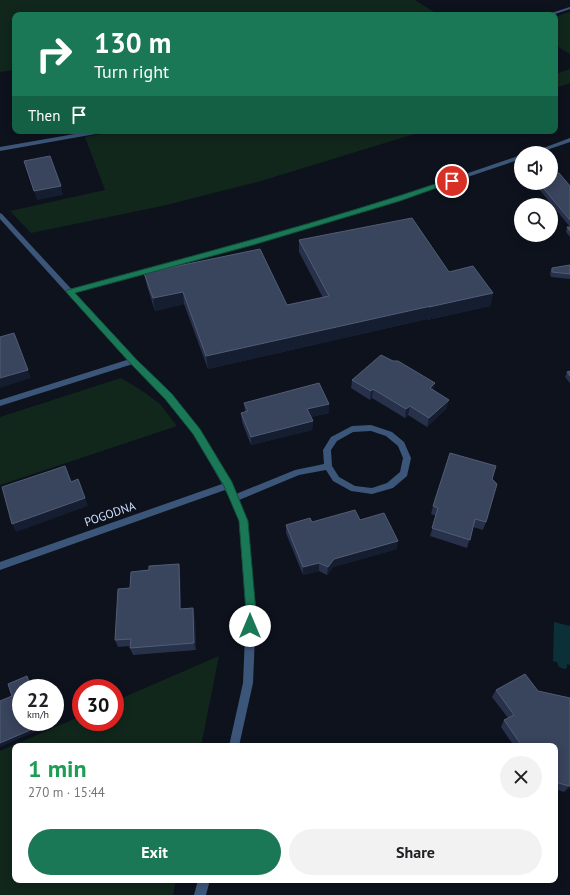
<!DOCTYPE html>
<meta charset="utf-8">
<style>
body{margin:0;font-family:"PT Sans",sans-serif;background:#f2f2f2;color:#202124;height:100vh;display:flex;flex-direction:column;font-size:15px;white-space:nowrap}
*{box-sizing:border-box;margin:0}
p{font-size:13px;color:#757577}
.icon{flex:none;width:22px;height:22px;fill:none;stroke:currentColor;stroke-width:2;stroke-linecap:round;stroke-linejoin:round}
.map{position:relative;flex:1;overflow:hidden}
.side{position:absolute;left:12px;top:743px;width:546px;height:140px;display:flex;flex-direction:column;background:#fff;border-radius:8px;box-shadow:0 2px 10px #0003}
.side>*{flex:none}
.banner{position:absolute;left:12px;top:12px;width:546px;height:122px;border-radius:8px;box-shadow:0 2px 10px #0003;background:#1a7857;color:#fff;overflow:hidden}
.tools{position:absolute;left:514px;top:146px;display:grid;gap:8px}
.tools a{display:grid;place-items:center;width:44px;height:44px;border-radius:50%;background:#fff;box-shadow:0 2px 10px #0003;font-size:20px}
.speed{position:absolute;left:12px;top:679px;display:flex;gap:8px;font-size:20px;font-weight:700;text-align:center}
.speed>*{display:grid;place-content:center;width:52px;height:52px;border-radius:50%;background:#fff;box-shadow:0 2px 10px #0003;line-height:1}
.speed small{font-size:10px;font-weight:400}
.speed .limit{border:6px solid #d22;background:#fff;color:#111}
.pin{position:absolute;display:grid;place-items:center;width:34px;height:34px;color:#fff;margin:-17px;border:2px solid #fff;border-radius:50%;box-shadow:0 1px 4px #0007}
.me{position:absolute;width:44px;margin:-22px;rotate:0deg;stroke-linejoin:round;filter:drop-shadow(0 0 3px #0008)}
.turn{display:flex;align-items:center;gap:14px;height:84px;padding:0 16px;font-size:18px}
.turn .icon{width:52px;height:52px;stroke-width:2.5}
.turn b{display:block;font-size:28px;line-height:34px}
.then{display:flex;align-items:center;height:38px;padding:0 16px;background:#0003;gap:8px;font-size:15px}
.round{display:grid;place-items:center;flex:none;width:42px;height:42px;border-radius:21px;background:#f2f2f2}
.headline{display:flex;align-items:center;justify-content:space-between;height:68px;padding:0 16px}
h1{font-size:24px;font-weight:700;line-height:30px;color:#1e9e55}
.button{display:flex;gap:8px;margin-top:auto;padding:8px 16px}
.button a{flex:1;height:46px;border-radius:24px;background:#1a7857;color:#fff;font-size:16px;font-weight:700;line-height:46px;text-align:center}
.button a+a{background:#f2f2f2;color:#202124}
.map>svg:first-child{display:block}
.green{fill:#11271c}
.water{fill:#0c3037}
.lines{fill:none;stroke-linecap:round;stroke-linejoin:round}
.lane{fill:#3c5679;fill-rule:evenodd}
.street{fill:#3c5679;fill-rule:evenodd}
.wall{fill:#28314a}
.shaded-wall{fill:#151d30}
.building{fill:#39445d;stroke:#515c76}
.route{fill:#1a7857;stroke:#114e39}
.labels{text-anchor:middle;stroke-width:4;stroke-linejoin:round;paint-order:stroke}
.street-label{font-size:12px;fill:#cedefb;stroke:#0d121d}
</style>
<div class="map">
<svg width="570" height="895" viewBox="0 0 570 895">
<rect width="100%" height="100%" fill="#0d121d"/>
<path class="green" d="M 0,0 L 415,0 L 439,15 L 15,15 L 15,70 L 0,72 Z
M 570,12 L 570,54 L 555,45 L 555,17 Z
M 570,69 L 570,83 L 555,88 L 555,74 Z
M 118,131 L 424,131 L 261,181 L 162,206 L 31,233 L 10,211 L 105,190 L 85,137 Z
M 121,378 L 144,392 L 160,404 L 177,426 L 0,485 L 0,417 Z
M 219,656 L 201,746 L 15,746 L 15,880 L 176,880 L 173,895 L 0,895 L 0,751 L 81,716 L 81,722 L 115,722 L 115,701 Z"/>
<path class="water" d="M 554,622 L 570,626 L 570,665 L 567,664 L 567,668 L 564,669 L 559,667 L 557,662 L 553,661 Z"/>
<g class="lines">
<path class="lane" d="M 570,138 L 570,142 L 538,153 L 530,153 Z
M 521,155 L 521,159 L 399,200 L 252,244 L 69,294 L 66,292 L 67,290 L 248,242 L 395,198 Z
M 133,358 L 137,361 L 136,363 L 0,406 L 0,400 Z"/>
<path class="street" d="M 570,7 L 570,9 L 552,15 L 545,15 Z
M 92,131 L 104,131 L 101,133 L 0,151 L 0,147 Z
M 0,213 L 2,214 L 136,359 L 172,394 L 200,430 L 229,482 L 231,483 L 236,494 L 295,470 L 324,464 L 323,450 L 331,437 L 352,426 L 371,425 L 392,432 L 404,442 L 411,458 L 407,476 L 393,488 L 372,494 L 351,491 L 333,481 L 326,470 L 299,475 L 239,500 L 247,521 L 256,612 L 253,683 L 239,746 L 229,746 L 243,683 L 246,612 L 239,521 L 230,499 L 225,490 L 0,570 L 0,562 L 222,484 L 194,434 L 166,398 L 130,363 L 0,219 ZM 371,431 L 386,436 L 398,446 L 403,458 L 400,472 L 387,483 L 372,488 L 355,486 L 339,477 L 332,466 L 331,450 L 337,441 L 353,432 Z
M 198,880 L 210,880 L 206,895 L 194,895 Z"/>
</g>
<path class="wall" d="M 534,183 L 551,183 L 570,186 L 570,237 L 566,232 L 567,227 L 570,227 Z
M 299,240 L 449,272 L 493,293 L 490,306 L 427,320 L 427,319 L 208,369 L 184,304 L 155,311 L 147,286 L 144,273 L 287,305 L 323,298 L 299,252 Z
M 570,265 L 570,279 L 551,277 L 550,273 L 552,268 Z
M 570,371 L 570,383 L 565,377 L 567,372 Z
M 352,380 L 434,390 L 447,408 L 427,427 L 408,415 L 405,418 L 372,398 L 370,400 L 351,388 Z
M 244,403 L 329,404 L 329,413 L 311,417 L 313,421 L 312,430 L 251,445 L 242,422 L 241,413 L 245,412 Z
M 492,479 L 486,522 L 483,530 L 473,527 L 467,548 L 430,536 L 436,516 L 431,514 L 433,506 Z
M 360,520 L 397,549 L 333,567 L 327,575 L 319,571 L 303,575 L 286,533 L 286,525 L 312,522 Z
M 179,564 L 180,572 L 181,609 L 195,616 L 196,650 L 133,655 L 130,648 L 130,646 L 118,647 L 115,640 L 149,570 Z
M 525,674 L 538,691 L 570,698 L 570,788 L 564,792 L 555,789 L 555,746 L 514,746 L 501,727 L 504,720 L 508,718 L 492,697 L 496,690 Z"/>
<path class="shaded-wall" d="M 61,186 L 63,195 L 37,200 L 34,191 Z
M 183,292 L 184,304 L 155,311 L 153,298 Z
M 493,293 L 490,306 L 427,320 L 427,319 L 208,369 L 206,356 L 431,306 Z
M 28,370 L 31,378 L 0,388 L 0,378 Z
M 435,383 L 433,392 L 430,388 Z
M 373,389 L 372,398 L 370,400 L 371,391 Z
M 449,400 L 447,408 L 427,427 L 429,418 Z
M 329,404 L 329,413 L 307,418 L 307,409 Z
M 410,406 L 408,415 L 405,418 L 406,409 Z
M 313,421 L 312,430 L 251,445 L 251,437 Z
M 85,498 L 88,506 L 16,532 L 12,524 Z
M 398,541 L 397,549 L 333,567 L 327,575 L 328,567 L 334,559 Z
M 319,563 L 319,571 L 303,575 L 303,567 Z
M 179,564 L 180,572 L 181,617 L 180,609 Z
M 193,608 L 195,616 L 196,650 L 194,643 Z
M 27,676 L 29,680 L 32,688 L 31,688 Z
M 41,722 L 42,722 L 44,728 L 0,747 L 0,743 Z
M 569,786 L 570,786 L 570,788 L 564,792 Z"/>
<path class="building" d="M 50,156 L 61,186 L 34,191 L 24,161 Z
M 559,173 L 570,186 L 570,220 L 539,183 L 551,183 L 551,174 Z
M 412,218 L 449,272 L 473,266 L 493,293 L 429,307 L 431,306 L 206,356 L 183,292 L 153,298 L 144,273 L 260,249 L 287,305 L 329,296 L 299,240 Z
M 567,227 L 570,227 L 570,231 Z
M 570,265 L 570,274 L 552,272 L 552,268 Z
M 14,333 L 28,370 L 0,378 L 0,337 Z
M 381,355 L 393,361 L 398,361 L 435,383 L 430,388 L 449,400 L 429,418 L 410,406 L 406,409 L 373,389 L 371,391 L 352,380 Z
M 570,371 L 570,376 L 567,372 Z
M 319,383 L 329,404 L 307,409 L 313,421 L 251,437 L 241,413 L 248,411 L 244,403 Z
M 450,453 L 496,466 L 492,479 L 497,484 L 486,522 L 475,519 L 470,540 L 432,528 L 438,508 L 433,506 Z
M 65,466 L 71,482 L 78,479 L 85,498 L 12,524 L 2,487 Z
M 355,510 L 360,520 L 384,513 L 398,541 L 334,559 L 328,567 L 319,563 L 303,567 L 286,525 L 310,518 L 312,522 Z
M 179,564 L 180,609 L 193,608 L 194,643 L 130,648 L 131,639 L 115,640 L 118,589 L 130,588 L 131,572 L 149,570 L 149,566 Z
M 525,674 L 538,691 L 570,698 L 570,786 L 569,786 L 555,782 L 555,746 L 522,746 L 504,720 L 514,715 L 496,690 Z
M 27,676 L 31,688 L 21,688 L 21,722 L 41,722 L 42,725 L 0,743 L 0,701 L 12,696 L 8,684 Z"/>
<path class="route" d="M 450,179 L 456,181 L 400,201 L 253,245 L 75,293 L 136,359 L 172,394 L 200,429 L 232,482 L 248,521 L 256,612 L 254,629 L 250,631 L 247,629 L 245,626 L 246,612 L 239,521 L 224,486 L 193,434 L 165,399 L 130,363 L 66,292 L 67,290 C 195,255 324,222 450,179 Z"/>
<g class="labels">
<g class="street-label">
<text transform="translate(110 514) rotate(-19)" y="4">POGODNA</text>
</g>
</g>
</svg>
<div class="tools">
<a><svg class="icon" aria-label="sound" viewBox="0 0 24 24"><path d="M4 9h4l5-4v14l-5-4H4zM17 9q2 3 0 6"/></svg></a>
<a><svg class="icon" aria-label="search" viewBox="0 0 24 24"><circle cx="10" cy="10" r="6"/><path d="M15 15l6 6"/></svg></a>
</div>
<div class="speed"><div>22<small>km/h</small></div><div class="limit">30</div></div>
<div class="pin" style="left:452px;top:181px;background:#d93025"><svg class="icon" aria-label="arrive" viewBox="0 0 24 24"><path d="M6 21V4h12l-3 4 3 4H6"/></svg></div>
<svg class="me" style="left:250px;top:626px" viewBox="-20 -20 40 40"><circle r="19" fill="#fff"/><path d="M0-13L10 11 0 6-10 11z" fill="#1a7857"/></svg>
<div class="banner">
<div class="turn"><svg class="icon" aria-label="right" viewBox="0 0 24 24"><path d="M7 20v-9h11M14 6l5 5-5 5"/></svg><div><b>130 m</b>Turn right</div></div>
<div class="then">Then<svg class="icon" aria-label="arrive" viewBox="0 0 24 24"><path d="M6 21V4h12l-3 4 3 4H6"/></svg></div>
</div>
<section class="side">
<div class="headline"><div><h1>1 min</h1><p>270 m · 15:44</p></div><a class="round"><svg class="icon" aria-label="close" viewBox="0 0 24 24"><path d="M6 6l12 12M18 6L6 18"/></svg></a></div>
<div class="button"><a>Exit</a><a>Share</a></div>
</section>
</div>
